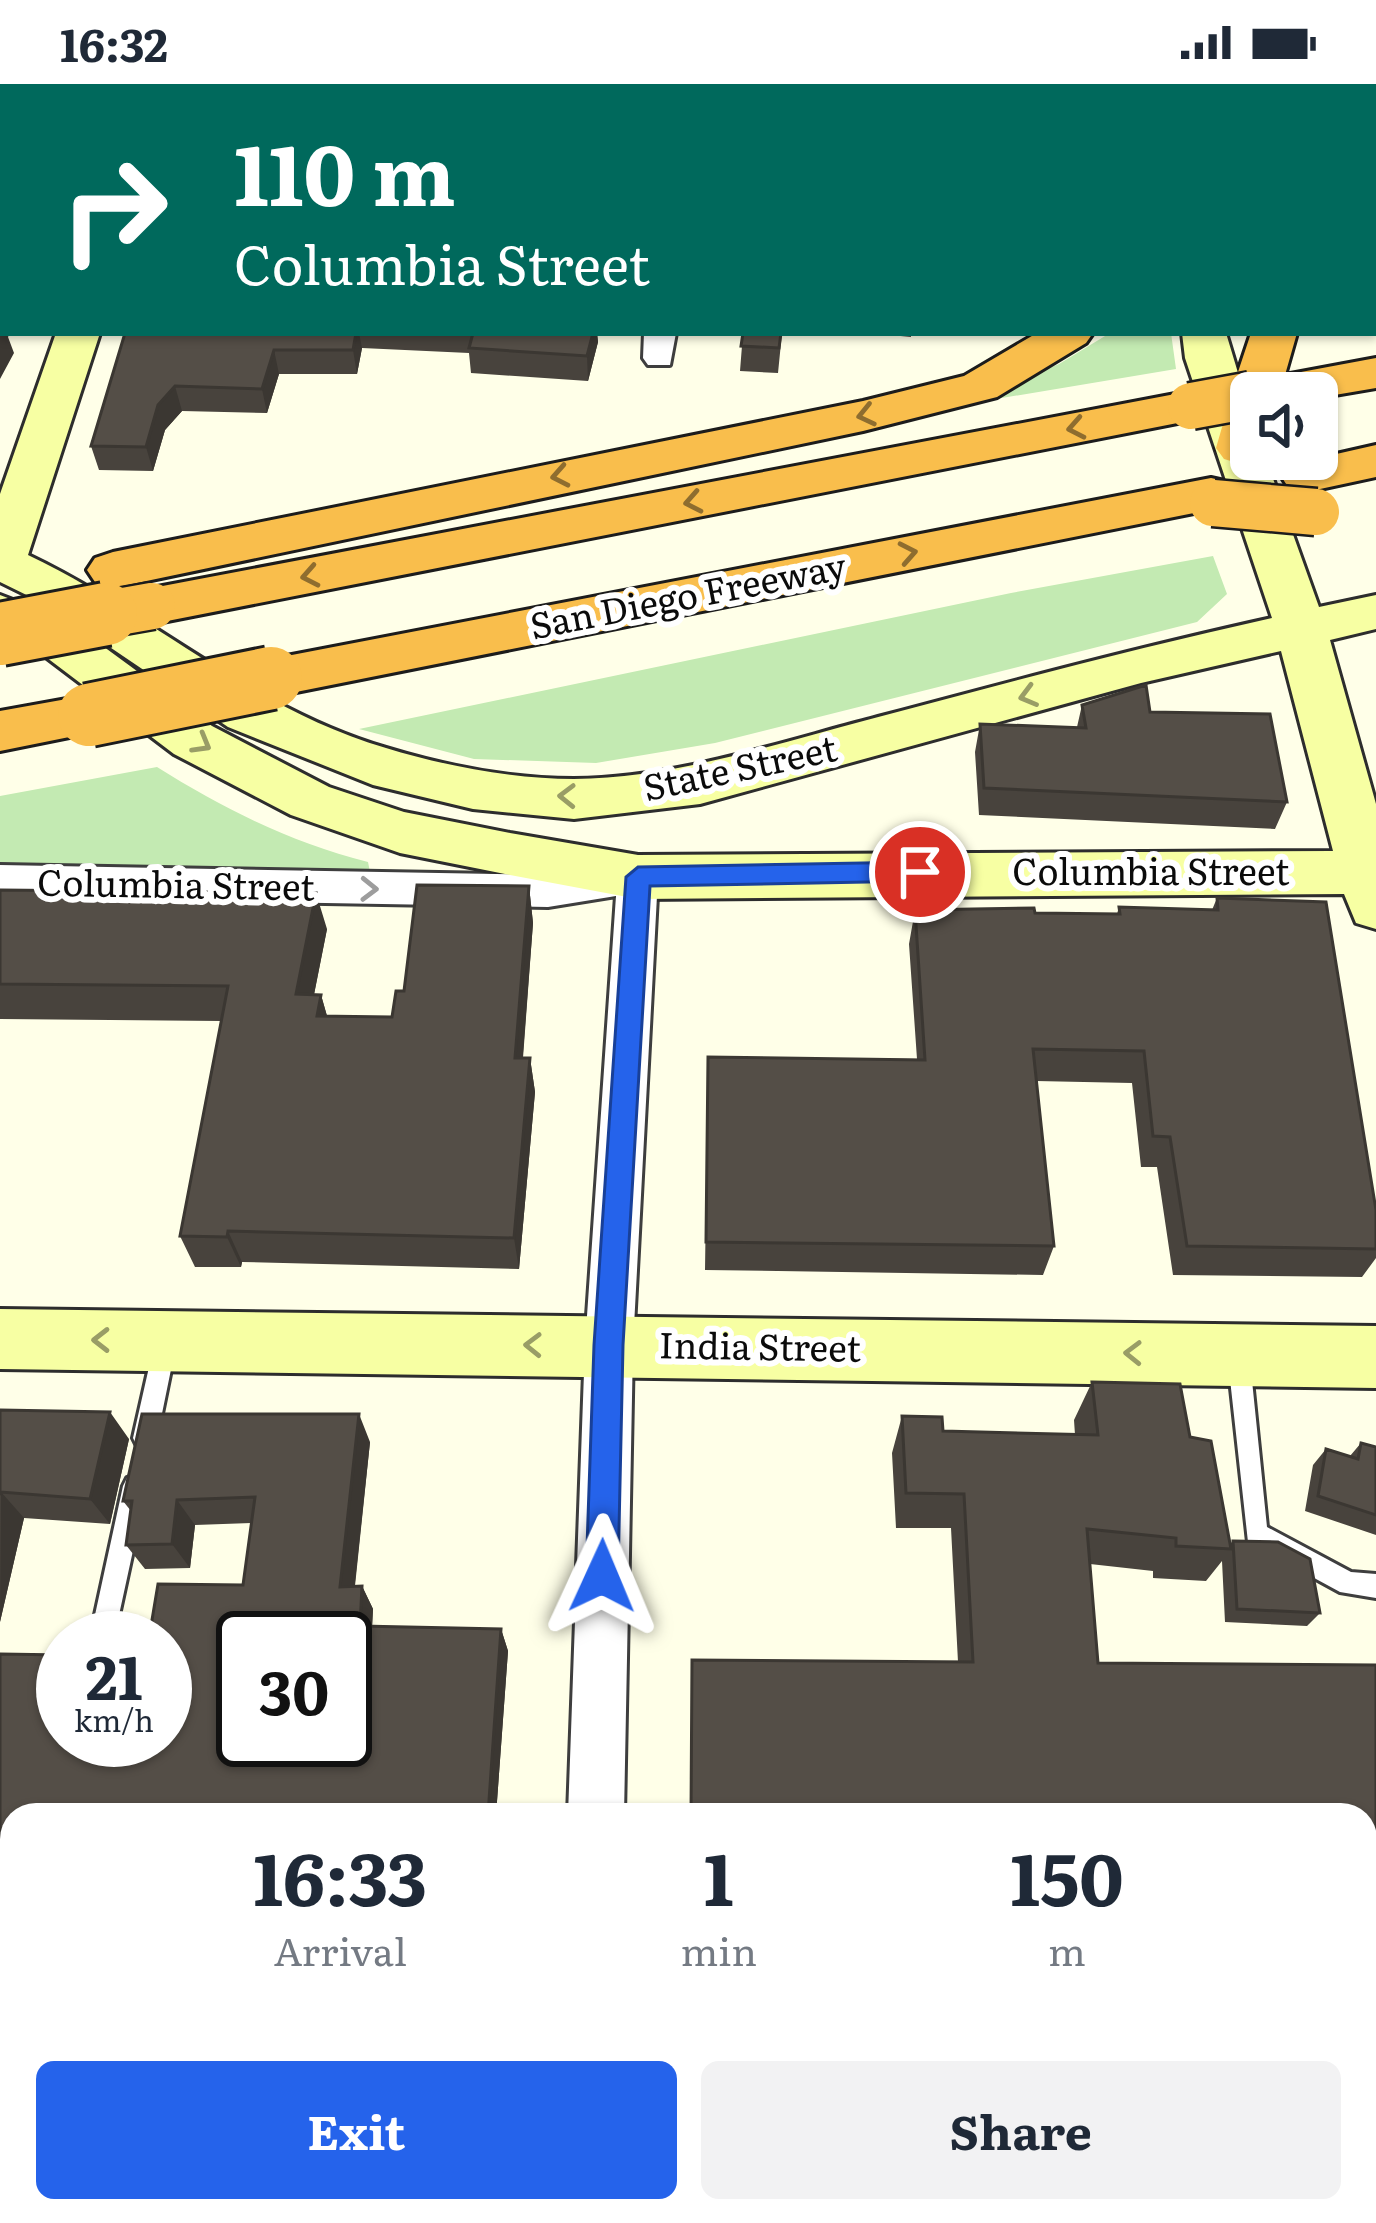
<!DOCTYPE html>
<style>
body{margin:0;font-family:Literata,serif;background:#f2f2f3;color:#1f2937;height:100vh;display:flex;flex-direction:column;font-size:45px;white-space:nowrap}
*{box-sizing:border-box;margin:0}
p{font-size:39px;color:#747a83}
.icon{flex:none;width:66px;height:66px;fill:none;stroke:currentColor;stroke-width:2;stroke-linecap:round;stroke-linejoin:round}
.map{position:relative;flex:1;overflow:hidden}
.drawer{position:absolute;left:0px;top:1719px;width:1377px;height:420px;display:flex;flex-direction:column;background:#fff;border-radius:36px 36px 0 0;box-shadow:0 3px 9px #0004}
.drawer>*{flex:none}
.hud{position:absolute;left:0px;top:0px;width:1377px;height:252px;box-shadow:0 3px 9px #0004;background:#00695c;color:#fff;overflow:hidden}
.buttons{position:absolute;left:1230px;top:288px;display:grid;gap:24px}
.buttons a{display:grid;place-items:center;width:108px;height:108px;border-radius:18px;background:#fff;box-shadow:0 3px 9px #0004;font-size:60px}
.speed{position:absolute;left:36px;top:1527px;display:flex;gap:24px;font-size:60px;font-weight:700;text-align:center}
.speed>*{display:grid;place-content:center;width:156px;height:156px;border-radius:50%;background:#fff;box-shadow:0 3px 9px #0004;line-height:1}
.speed small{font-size:30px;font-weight:400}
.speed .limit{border:6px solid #111;border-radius:18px;background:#fff;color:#111}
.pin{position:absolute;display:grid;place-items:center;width:102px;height:102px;color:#fff;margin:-51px;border:6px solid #fff;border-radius:50%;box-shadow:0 3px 12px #0007}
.me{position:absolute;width:132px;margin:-66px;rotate:1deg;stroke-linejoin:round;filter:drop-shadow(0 0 9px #0008)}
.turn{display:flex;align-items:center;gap:42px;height:252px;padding:0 36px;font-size:54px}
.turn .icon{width:156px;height:156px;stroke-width:2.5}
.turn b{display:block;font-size:84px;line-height:102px}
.eta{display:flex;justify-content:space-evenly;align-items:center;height:204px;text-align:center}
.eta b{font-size:72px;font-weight:700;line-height:84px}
.button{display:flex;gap:24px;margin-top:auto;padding:24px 36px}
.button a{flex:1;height:138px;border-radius:18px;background:#2563eb;color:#fff;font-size:48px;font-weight:700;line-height:138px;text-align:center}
.button a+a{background:#f2f2f3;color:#1f2937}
.status{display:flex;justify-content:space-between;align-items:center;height:84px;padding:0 60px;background:#fff;direction:ltr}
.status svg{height:33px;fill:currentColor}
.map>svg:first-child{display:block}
.green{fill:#c3eab2}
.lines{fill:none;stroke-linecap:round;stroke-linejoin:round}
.lane-casing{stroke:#3e3e3e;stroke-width:6}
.street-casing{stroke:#3e3e3e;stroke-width:6}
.secondary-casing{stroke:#2d2d2d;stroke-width:6}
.highway-casing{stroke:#1c1c1c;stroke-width:6}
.lane{fill:#fff;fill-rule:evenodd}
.street{fill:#fff;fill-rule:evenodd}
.secondary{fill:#f7ffa3;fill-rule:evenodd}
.highway{fill:#f9be4c;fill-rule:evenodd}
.highway-bridge-far1-casing{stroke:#1c1c1c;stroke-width:51;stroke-linecap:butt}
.highway-bridge-casing{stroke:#1c1c1c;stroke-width:68;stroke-linecap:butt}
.highway-bridge-far1{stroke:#f9be4c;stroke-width:46}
.highway-bridge{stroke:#f9be4c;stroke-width:62}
.wall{fill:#48433d}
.shaded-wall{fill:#3b3732}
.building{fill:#544e47;stroke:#3b3732;stroke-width:3;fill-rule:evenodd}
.oneway{stroke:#8e6d2f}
.oneway2{stroke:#999d66}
.oneway3{stroke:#9d9d9d}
.route{fill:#2563eb;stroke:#184099;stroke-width:3}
.labels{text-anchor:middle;stroke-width:12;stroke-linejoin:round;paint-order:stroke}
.street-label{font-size:36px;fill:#0b0b0b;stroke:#fff}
</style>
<div class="status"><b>16:32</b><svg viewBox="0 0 49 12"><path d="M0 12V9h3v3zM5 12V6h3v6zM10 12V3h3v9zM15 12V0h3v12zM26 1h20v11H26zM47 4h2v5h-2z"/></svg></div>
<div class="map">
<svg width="1376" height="2139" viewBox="0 0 1376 2139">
<rect width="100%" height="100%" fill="#ffffe8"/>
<path class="green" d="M 1110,249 L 1171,249 L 1176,285 L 960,321 L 1059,280 Z
M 1213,472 L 1227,510 L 1197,538 L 715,659 L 596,679 L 474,675 L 359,645 L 1011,509 Z
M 157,683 C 224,725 292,759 368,778 L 370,788 L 0,785 L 0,712 Z"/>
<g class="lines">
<defs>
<path id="lane" d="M 165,1251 L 173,1254 L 176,1261 L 157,1354 L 153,1362 L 145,1365 L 137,1362 L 133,1354 L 154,1261 L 157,1254 Z
M 1239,1267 L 1247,1270 L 1250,1277 L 1267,1443 L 1351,1488 L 1376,1490 L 1376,1514 L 1340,1508 L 1248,1458 L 1228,1277 L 1231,1270 Z
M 135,1391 L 143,1394 L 147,1402 L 114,1554 L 90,1554 L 123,1402 L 127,1394 Z"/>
<path id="street" d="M 727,0 L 755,0 L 725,3 Z
M 644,249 L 676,249 L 670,281 L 648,281 L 643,274 Z
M 638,778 L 652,782 L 658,793 L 633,1261 L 624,1731 L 568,1731 L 585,1261 L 616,812 L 548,823 L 0,813 L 0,781 L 548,791 Z
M 554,2127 L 616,2127 L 616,2139 L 554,2139 Z"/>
<path id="secondary" d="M 652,0 L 703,0 L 705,3 L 654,3 Z
M 0,76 L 3,76 L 3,101 L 0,101 Z
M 0,160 L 3,160 L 3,186 L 0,186 Z
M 56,249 L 100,249 L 28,471 C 154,531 250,624 386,664 C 445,682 513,695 574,695 C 674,694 772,661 867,636 C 1002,600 1136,564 1272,534 L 1185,274 L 1182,249 L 1226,249 L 1251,332 L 1251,375 L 1266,375 L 1319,523 L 1376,511 L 1376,545 L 1330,556 L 1376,720 L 1376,845 L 1356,839 L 1344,810 L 638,815 L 510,791 L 400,769 L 291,731 L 174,670 L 34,564 L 0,548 L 0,511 L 70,538 L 212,642 L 329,703 L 404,728 L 510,749 L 638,771 L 1333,767 L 1281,567 L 1141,599 L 700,720 L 574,735 L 473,725 L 373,701 L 228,643 L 49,522 L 0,498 L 0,410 Z
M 0,1225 L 1376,1242 L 1376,1304 L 0,1285 Z
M 0,1925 L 12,1925 L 12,2009 L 0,2009 Z
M 1365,1942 L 1376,1942 L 1376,2026 L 1365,2026 Z"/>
<path id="highway" d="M 1374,86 L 1376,86 L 1376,112 L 1374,112 Z
M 1037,249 L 1093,249 L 1086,259 L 997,313 L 863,347 L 113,504 L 95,498 L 87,486 L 95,474 L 113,468 L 863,317 L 964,292 Z
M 1251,249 L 1297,249 L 1285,291 L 1376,274 L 1376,304 L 1317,314 L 1317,309 L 1251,309 L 1251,375 L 1258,375 L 1241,380 L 1224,375 L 1216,364 L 1227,326 L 1235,315 L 1231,309 Z
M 1191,307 L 1208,311 L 1215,322 L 1208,333 L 152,540 L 133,535 L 125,522 L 133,509 L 152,504 Z
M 1376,361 L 1376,393 L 1306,408 L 1288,403 L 1281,392 L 1288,381 Z
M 1211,394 L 1229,398 L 1236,410 L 1229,422 L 271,613 L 252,608 L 244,594 L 252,580 L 271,575 Z
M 89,611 L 109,617 L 117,631 L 109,645 L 0,667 L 0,627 Z"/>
</defs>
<use href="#lane" class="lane-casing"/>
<use href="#street" class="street-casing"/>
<use href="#secondary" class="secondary-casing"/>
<use href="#highway" class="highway-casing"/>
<use href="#lane" class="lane"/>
<use href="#street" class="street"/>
<use href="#secondary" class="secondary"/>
<use href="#highway" class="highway"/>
<defs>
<path id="highway-bridge-far1" d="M 1191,322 L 1251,311
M 1213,419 L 1316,428
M 90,533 L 152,522"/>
<path id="highway-bridge" d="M 0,550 L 106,530
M 89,631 L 271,594"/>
</defs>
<use href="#highway-bridge-far1" class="highway-bridge-far1-casing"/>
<use href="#highway-bridge" class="highway-bridge-casing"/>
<use href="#highway-bridge-far1" class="highway-bridge-far1"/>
<use href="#highway-bridge" class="highway-bridge"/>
</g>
<path class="wall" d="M 0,0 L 137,0 L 134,3 L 3,3 L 3,47 L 0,47 Z
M 892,0 L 1208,0 L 1207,3 L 907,3 Z
M 1376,0 L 1376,37 L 1374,37 L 1374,3 Z
M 125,249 L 597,249 L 598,258 L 588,297 L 471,289 L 469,269 L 362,264 L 357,290 L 279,290 L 267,329 L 182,327 L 165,346 L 153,387 L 99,386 L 91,362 Z
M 743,249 L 782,249 L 778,289 L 740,287 Z
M 869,249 L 911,249 L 911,253 Z
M 1082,621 L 1150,628 L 1287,718 L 1275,745 L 979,731 L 975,668 L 980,640 L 1077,643 Z
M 529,802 L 533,839 L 523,974 L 530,974 L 535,1008 L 519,1185 L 242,1178 L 241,1183 L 195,1183 L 180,1152 L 221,937 L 0,935 L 0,806 L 327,845 L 314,911 L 321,911 L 327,932 L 392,933 L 404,907 Z
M 1217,814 L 1376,1126 L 1376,1174 L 1362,1193 L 1173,1191 L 1157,1083 L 1141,1083 L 1132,999 L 1036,997 L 1054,1162 L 1043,1191 L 705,1186 L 708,973 L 917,975 L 909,860 L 915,826 L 1117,830 L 1119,823 L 1212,826 Z
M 1092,1298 L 1190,1353 L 1230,1460 L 1233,1457 L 1320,1529 L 1307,1542 L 1225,1538 L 1222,1477 L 1206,1497 L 1153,1494 L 1153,1487 L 1090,1480 L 1098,1579 L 1376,1581 L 1376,1863 L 1365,1863 L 1365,1731 L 958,1578 L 951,1444 L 896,1444 L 892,1369 L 902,1332 L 943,1347 L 1075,1351 L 1074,1336 Z
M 0,1326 L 129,1355 L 110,1440 L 24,1434 L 0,1538 Z
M 370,1358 L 355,1502 L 362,1502 L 373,1525 L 372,1542 L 501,1545 L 508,1567 L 496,1731 L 12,1731 L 12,1841 L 0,1841 L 0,1570 L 63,1656 L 243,1501 L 251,1439 L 195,1441 L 190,1484 L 145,1485 L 126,1461 L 131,1427 L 123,1417 Z
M 1361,1359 L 1376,1363 L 1376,1451 L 1305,1427 L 1313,1381 L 1326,1365 L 1350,1372 Z
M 1260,2127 L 1365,2127 L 1376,2139 L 1262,2139 Z"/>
<path class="shaded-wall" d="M 101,0 L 137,0 L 134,3 L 98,3 Z
M 3,222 L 3,249 L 10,249 L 8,253 L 14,269 L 0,295 L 0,228 Z
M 356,249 L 359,249 L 362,264 L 357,290 L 353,266 Z
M 593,249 L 597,249 L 598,258 L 588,297 L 587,272 Z
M 274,266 L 279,290 L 267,329 L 262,305 Z
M 175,302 L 182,327 L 165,346 L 153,387 L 146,363 L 158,321 Z
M 529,802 L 533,839 L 520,1008 L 515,974 Z
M 316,809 L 327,845 L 307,945 L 296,910 Z
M 321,911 L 331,946 L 317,932 Z
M 530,974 L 535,1008 L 519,1185 L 514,1154 Z
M 228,1147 L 242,1178 L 241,1183 L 227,1153 Z
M 110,1328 L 129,1355 L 110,1440 L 90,1415 Z
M 359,1330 L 370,1358 L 352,1526 L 340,1503 Z
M 1,1408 L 24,1434 L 0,1538 Z
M 177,1416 L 195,1441 L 190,1484 L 172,1460 Z
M 362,1502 L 373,1525 L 371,1564 L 360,1542 Z
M 501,1545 L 508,1567 L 496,1731 L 488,1731 Z
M 450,2127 L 459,2127 L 458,2139 L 449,2139 Z"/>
<path class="building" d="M 0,0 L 101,0 L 98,3 L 3,3 L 3,22 L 0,22 Z
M 234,0 L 657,0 L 655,3 L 231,3 Z
M 968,0 L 1204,0 L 1203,3 L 984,3 Z
M 1340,0 L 1376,0 L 1376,11 L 1374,11 L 1374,3 L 1339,3 Z
M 0,188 L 3,188 L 3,222 L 0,228 Z
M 125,249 L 356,249 L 353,266 L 274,266 L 262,305 L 175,302 L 158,321 L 146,363 L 91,362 Z
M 473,249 L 593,249 L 587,272 L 469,264 Z
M 743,249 L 781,249 L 779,264 L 741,262 Z
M 1146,601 L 1150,628 L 1270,630 L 1287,718 L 984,704 L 980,640 L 1086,644 L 1082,621 Z
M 417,801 L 529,802 L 515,974 L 530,974 L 514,1154 L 228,1147 L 227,1153 L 180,1152 L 228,902 L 0,900 L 0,806 L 316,809 L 296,910 L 321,911 L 317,932 L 392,933 L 396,907 L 404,907 Z
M 1217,814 L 1326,818 L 1376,1126 L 1376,1165 L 1187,1162 L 1170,1053 L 1153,1052 L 1144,967 L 1033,965 L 1054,1162 L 706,1158 L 708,973 L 925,976 L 915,826 L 1034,824 L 1035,829 L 1120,830 L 1119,823 L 1218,826 Z
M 1092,1298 L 1180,1300 L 1190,1353 L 1211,1357 L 1231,1465 L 1176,1462 L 1176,1454 L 1087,1445 L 1098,1579 L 1376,1581 L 1376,1847 L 1365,1846 L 1365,1731 L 691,1731 L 692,1576 L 973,1578 L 964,1410 L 906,1409 L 902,1332 L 942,1333 L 943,1347 L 1098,1351 Z
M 0,1326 L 110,1328 L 90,1415 L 1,1408 L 0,1411 Z
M 142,1330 L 359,1330 L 340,1503 L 362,1502 L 360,1542 L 501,1545 L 488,1731 L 12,1731 L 12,1829 L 0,1829 L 0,1570 L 63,1571 L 63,1656 L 165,1656 L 165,1554 L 149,1554 L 158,1500 L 243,1501 L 255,1413 L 177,1416 L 172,1460 L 126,1461 L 132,1417 L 123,1417 ZM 243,1554 L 345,1554 L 345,1656 L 243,1656 Z
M 1361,1359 L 1376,1363 L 1376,1431 L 1318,1412 L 1326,1365 L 1358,1375 Z
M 1233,1457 L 1278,1458 L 1310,1475 L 1320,1529 L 1237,1525 Z
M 0,2084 L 12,2084 L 12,2127 L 450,2127 L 449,2139 L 0,2139 Z
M 1365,2115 L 1376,2116 L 1376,2139 L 1298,2139 L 1297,2127 L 1365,2127 Z
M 744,2127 L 1113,2127 L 1113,2134 L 1261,2139 L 744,2139 Z"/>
<defs><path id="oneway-chevron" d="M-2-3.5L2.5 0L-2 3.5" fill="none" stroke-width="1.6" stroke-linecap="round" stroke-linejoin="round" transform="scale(3)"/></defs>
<g class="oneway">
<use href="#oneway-chevron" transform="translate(866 331) rotate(167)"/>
<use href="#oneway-chevron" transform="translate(1076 344) rotate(169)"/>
<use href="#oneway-chevron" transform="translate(560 392) rotate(169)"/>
<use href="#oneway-chevron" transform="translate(693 418) rotate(169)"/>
<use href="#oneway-chevron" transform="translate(908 469) rotate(-11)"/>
<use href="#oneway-chevron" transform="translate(310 492) rotate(169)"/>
</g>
<g class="oneway2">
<use href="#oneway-chevron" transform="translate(1028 612) rotate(165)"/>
<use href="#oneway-chevron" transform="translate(202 660) rotate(30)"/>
<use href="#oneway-chevron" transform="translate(567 712) rotate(-179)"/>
<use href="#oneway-chevron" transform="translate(101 1256) rotate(-180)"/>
<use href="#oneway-chevron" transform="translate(533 1261) rotate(-179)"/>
<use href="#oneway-chevron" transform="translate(1133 1269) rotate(-179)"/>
</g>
<use class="oneway3" href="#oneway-chevron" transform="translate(369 805) rotate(1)"/>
<path class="route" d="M 920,778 L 932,788 L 920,797 L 650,802 L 623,1261 L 618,1492 L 613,1502 L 602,1507 L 591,1502 L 586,1492 L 594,1261 L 626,793 L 638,783 Z"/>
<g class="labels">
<g class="street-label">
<text transform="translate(688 512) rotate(-11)" y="13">San Diego Freeway</text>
<text transform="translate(740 684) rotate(-12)" y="13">State Street</text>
<text x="1151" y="801">Columbia Street</text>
<text transform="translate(176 801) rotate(1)" y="13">Columbia Street</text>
<text transform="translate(760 1263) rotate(1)" y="13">India Street</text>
</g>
</g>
</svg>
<div class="buttons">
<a><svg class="icon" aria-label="sound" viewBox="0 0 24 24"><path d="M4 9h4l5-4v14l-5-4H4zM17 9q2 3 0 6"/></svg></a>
</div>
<div class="speed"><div>21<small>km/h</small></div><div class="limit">30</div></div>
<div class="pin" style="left:920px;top:788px;background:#d93025"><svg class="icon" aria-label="arrive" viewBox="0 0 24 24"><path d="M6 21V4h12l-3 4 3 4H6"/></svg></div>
<svg class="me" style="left:602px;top:1492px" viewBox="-20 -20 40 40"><path d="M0-17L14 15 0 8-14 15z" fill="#2563eb" stroke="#fff" stroke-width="4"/></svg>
<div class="hud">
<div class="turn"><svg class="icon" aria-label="right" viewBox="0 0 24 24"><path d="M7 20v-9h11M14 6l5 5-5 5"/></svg><div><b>110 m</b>Columbia Street</div></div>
</div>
<section class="drawer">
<div class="eta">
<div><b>16:33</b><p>Arrival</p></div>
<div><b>1</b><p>min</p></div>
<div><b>150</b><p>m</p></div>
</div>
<div class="button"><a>Exit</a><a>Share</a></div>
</section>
</div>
